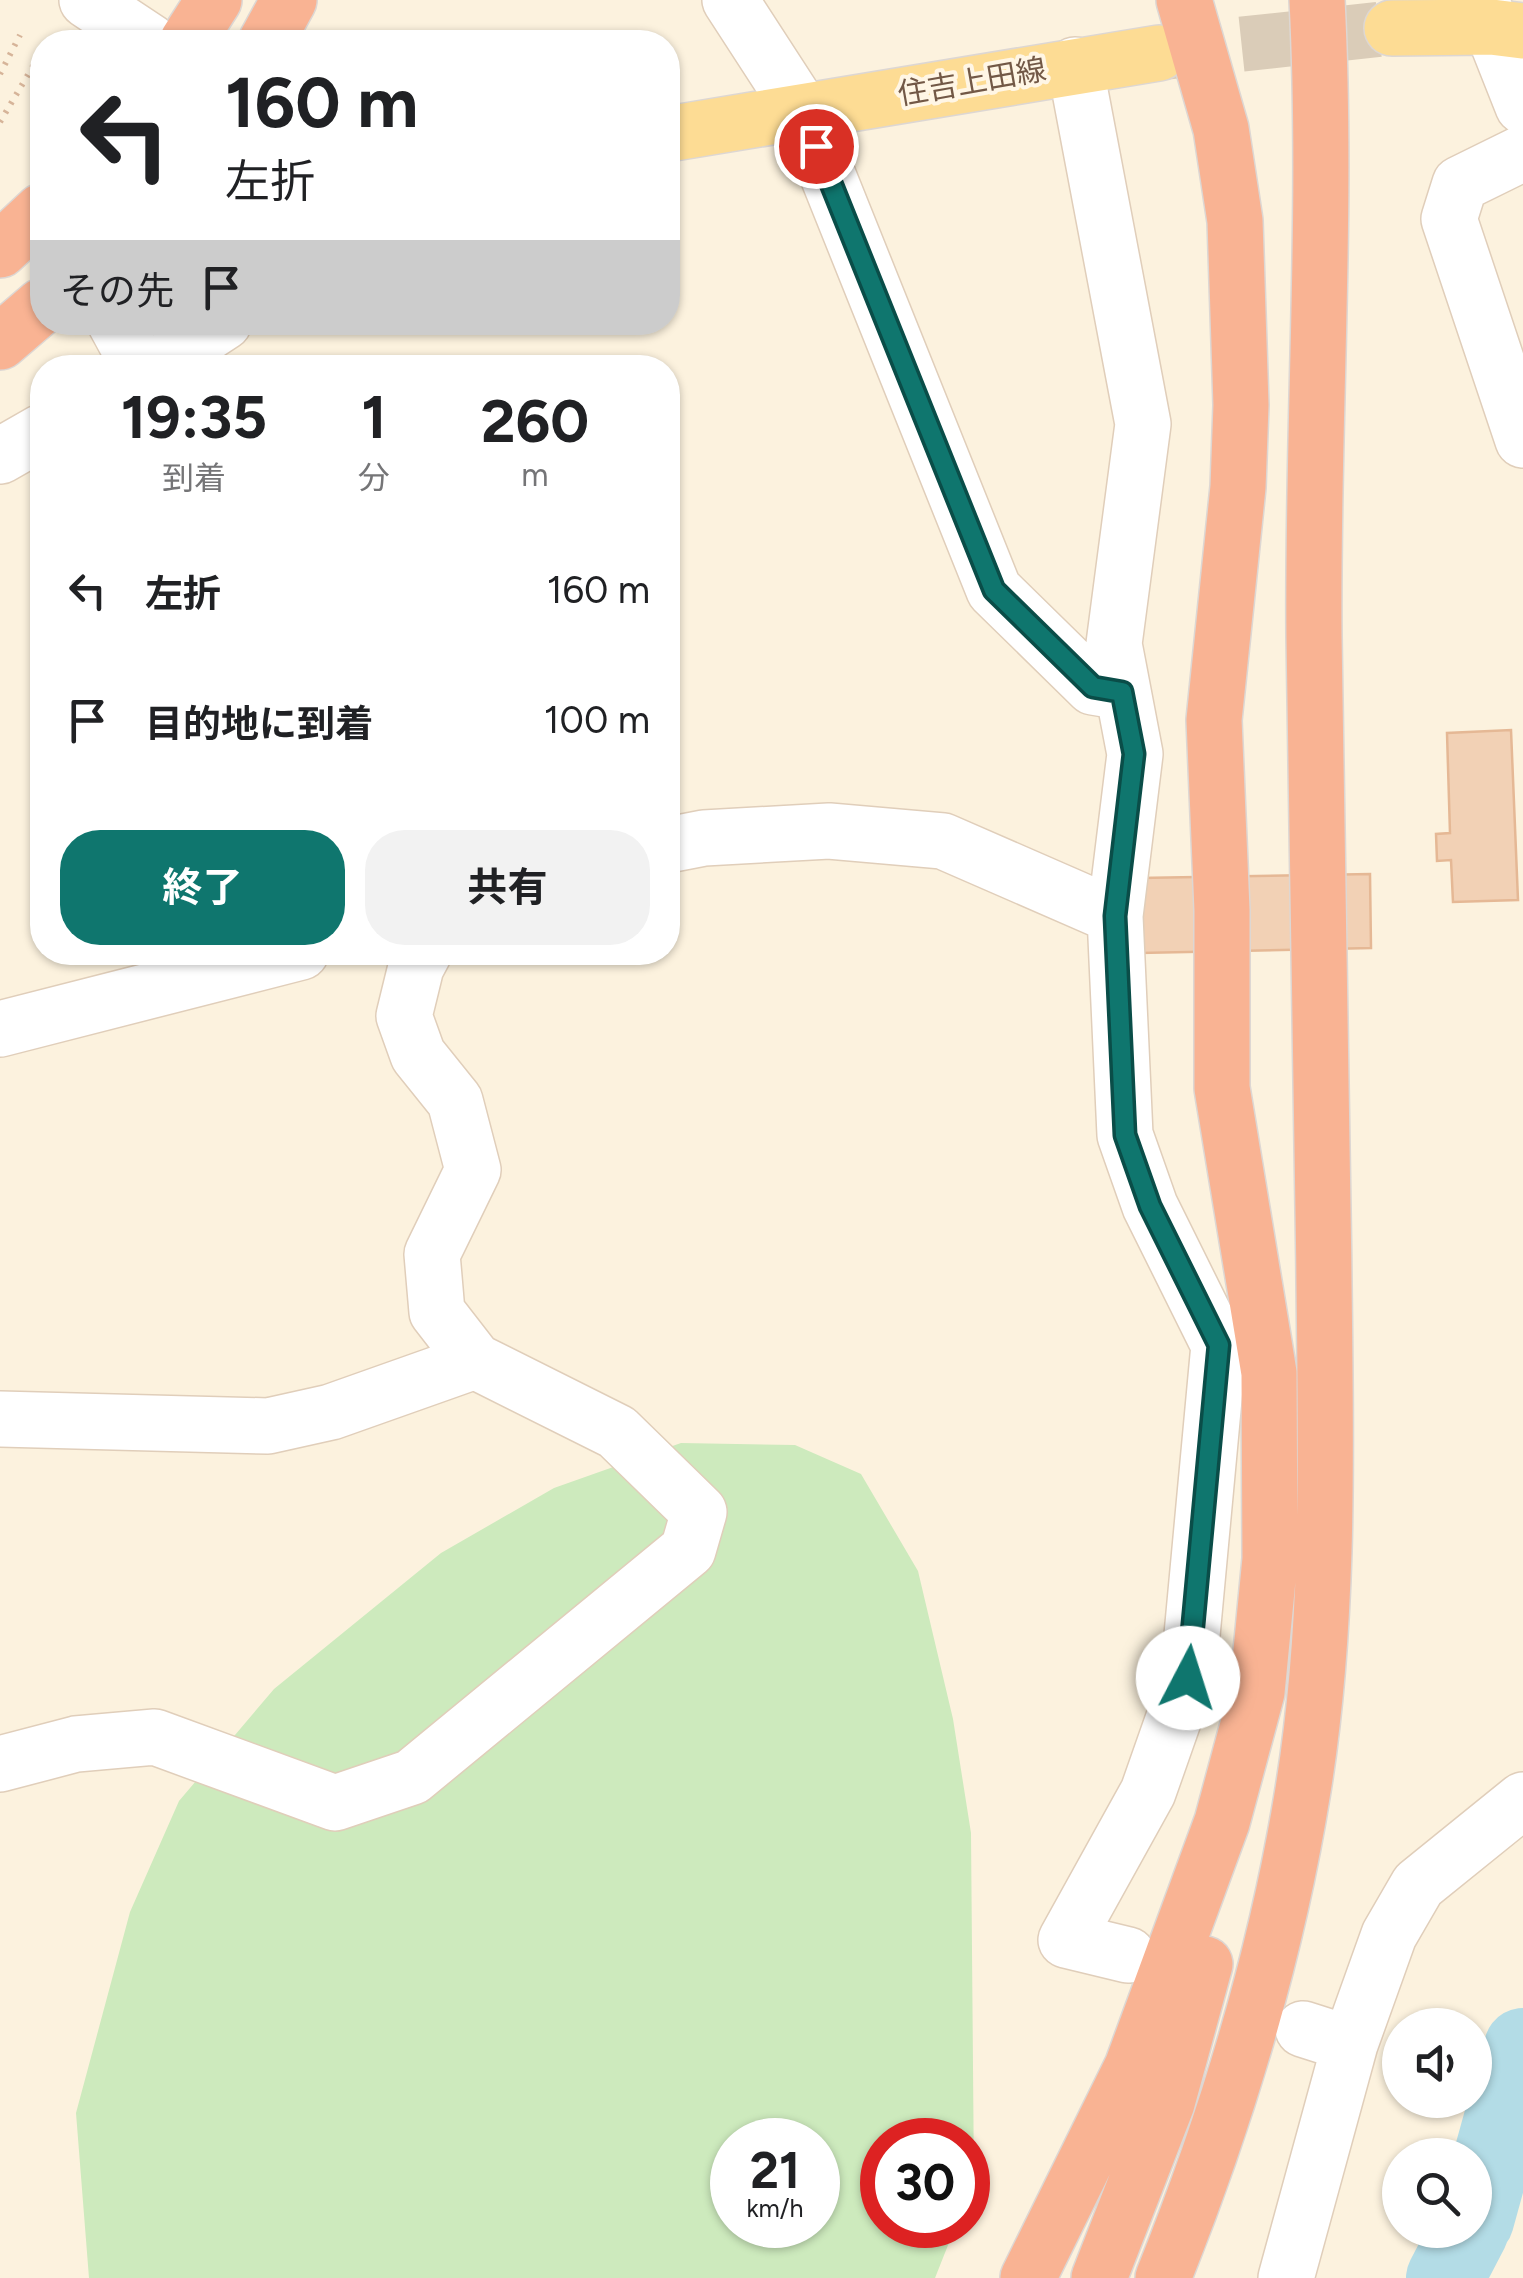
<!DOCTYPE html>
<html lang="ja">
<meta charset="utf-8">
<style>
body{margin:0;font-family:Figtree,"Noto Sans JP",sans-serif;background:#f2f2f2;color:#202124;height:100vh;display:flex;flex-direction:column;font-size:38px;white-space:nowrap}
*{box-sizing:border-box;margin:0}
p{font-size:32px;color:#757577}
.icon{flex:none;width:55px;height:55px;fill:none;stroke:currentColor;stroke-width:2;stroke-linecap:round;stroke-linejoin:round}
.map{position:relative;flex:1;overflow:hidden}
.sheet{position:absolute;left:30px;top:355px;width:650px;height:610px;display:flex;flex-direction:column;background:#fff;border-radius:40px;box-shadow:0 2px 8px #0004}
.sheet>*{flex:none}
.banner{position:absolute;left:30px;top:30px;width:650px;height:305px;border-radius:40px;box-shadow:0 2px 8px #0004;background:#fff;color:#202124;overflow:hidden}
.tools{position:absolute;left:1382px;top:2008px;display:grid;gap:20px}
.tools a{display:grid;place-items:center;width:110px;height:110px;border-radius:50%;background:#fff;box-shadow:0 2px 8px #0004;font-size:50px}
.speed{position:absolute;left:710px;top:2118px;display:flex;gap:20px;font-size:50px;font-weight:700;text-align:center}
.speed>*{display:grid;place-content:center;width:130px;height:130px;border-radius:50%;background:#fff;box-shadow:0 2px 8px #0004;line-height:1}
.speed small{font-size:25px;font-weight:400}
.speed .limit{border:15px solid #d22;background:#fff;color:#111}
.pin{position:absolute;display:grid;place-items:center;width:85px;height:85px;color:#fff;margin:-42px;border:5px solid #fff;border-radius:50%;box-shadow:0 2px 10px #0007}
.me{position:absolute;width:110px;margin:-55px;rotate:5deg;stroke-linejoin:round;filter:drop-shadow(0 0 8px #0008)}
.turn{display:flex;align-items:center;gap:35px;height:210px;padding:0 30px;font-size:45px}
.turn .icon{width:130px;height:130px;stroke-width:2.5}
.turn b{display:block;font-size:70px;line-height:85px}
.then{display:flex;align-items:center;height:95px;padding:0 30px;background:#0003;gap:20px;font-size:38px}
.eta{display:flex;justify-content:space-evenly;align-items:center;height:170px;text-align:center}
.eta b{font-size:60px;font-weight:700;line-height:70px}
.action{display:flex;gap:20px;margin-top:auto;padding:20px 30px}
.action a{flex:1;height:115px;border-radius:40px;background:#0f766e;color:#fff;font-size:40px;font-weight:700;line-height:115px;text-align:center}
.action a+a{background:#f2f2f2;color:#202124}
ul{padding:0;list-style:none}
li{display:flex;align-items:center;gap:30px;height:130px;padding:0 30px}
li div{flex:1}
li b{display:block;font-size:38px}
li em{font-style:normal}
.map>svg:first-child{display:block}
.green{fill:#cdeabd;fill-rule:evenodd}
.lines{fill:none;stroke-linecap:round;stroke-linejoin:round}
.river{stroke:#b3dce6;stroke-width:78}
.building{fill:#f2d1b5;stroke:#e5b895;stroke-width:2.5}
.major-tunnel{stroke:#daccb8;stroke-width:55;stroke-dasharray:55 28;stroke-linecap:butt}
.minor-casing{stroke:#e0ceba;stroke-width:58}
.major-casing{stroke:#ddd7d3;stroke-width:58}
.highway-casing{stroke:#ddd7d3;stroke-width:58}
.path{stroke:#d6b499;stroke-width:6;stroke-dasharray:2.5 8;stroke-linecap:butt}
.minor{stroke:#fff;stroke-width:55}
.major{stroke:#fddc94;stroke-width:55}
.highway{stroke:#f9b393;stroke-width:55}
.route-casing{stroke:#0a4d48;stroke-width:25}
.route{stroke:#0f766e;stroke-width:18}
.labels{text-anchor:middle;stroke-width:8;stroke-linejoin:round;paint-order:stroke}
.street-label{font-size:30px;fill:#725846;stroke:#fff6e5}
</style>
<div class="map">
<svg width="1523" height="2278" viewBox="0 0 1523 2278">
<rect width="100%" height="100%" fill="#fcf2de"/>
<path class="green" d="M 681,1443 L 795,1445 L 861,1474 L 918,1571 L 953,1719 L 971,1833 L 974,2182 L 968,2197 L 968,2140 L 882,2140 L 882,2225 L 956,2225 L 935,2278 L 89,2278 L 76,2113 L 130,1912 L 179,1801 L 274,1689 L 441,1553 L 554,1488 ZM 732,2140 L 818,2140 L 818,2225 L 732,2225 Z"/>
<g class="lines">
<path class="river" d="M 1475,2220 L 1523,2047
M 1445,2278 L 1470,2230"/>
</g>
<path class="building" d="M 1511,730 L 1518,900 L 1453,902 L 1451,860 L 1437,861 L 1436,834 L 1450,833 L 1447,733 Z
M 1370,874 L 1371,948 L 1140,953 L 1139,878 Z"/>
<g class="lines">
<path class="major-tunnel" d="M 1159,53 L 1392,28"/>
<defs>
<path id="minor" d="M 87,0 L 150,42
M 730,0 L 802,111 L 994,590 L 1093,687 L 1123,692
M 1481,0 L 1523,106
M 1075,65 L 1143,424 L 1114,644 L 1135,754 L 1115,916 L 1125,1135 L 1150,1206 L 1219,1345 L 1188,1678 L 1148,1792 L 1066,1940 L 1128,1955
M 1523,153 L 1460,184 L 1449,219 L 1523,440
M 115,322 L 140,368
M 154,368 L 224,322
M 0,456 L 42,432
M 668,845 L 704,838 L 829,831 L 943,841 L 1115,916
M 0,1029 L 301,952
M 0,1419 L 268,1426 L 331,1412 L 475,1361
M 0,1764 L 76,1744 L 155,1737 L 335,1803 L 412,1777 L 688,1550 L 699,1512 L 617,1432 L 475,1361 L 437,1312 L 432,1254 L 473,1170 L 455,1101 L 418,1055 L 404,1016 L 416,967 L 424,952
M 1303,2029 L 1350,2044
M 1286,2278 L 1350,2044 L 1389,1935 L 1418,1885 L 1523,1800"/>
<path id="major" d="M 1392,28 L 1491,27 L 1523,31
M 668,134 L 1159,53"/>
<path id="highway" d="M 187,42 L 214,0
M 266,42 L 289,0
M 0,250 L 42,211
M 0,342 L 42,306
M 1028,2278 L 1132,2067 L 1222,1822 L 1257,1692 L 1270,1559 L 1269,1373 L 1222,1088 L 1222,910 L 1214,720 L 1238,487 L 1241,405 L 1235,221 L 1221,129 L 1184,0
M 1099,2278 L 1167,2103 L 1205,1964
M 1163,2278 C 1226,2121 1276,1958 1303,1790 C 1330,1624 1326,1451 1324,1283 C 1322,1067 1316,851 1314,636 C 1312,423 1328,212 1317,0"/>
</defs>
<use href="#minor" class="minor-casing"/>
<use href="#major" class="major-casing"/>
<use href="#highway" class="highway-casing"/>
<path class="path" d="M 47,42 L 51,37 L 57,42
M 0,74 L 20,35
M 0,122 L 42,51"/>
<use href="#minor" class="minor"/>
<use href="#major" class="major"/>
<use href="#highway" class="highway"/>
</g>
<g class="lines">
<defs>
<path id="route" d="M 816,146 L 994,590 L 1093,687 L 1122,692 L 1134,754 L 1115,916 L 1125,1135 L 1150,1206 L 1219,1345 L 1188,1678"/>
</defs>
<use href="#route" class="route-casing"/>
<use href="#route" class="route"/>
</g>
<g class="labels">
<g class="street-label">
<text transform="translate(972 82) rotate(-10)" y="10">住吉上田線</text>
</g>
</g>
</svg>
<div class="tools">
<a><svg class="icon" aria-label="sound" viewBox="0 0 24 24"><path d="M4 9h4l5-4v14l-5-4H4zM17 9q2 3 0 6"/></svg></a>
<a><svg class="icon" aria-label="search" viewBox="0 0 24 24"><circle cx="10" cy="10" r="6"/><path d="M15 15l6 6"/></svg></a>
</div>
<div class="speed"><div>21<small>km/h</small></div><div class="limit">30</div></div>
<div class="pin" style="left:816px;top:146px;background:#d93025"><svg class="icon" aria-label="arrive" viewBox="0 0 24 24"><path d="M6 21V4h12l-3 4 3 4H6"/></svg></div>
<svg class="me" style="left:1188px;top:1678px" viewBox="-20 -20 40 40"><circle r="19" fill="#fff"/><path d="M0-13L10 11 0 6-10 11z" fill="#0f766e"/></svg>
<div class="banner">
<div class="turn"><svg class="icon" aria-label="left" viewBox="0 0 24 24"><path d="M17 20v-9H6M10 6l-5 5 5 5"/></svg><div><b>160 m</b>左折</div></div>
<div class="then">その先<svg class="icon" aria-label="arrive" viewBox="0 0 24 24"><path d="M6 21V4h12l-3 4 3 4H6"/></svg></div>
</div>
<section class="sheet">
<div class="eta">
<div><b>19:35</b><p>到着</p></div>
<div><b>1</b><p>分</p></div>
<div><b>260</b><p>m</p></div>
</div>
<ul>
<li><svg class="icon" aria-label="left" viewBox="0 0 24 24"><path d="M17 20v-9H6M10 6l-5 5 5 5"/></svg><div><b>左折</b></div><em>160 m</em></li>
<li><svg class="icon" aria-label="arrive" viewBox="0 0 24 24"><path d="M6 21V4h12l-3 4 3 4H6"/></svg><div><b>目的地に到着</b></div><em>100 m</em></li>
</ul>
<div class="action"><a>終了</a><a>共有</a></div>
</section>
</div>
